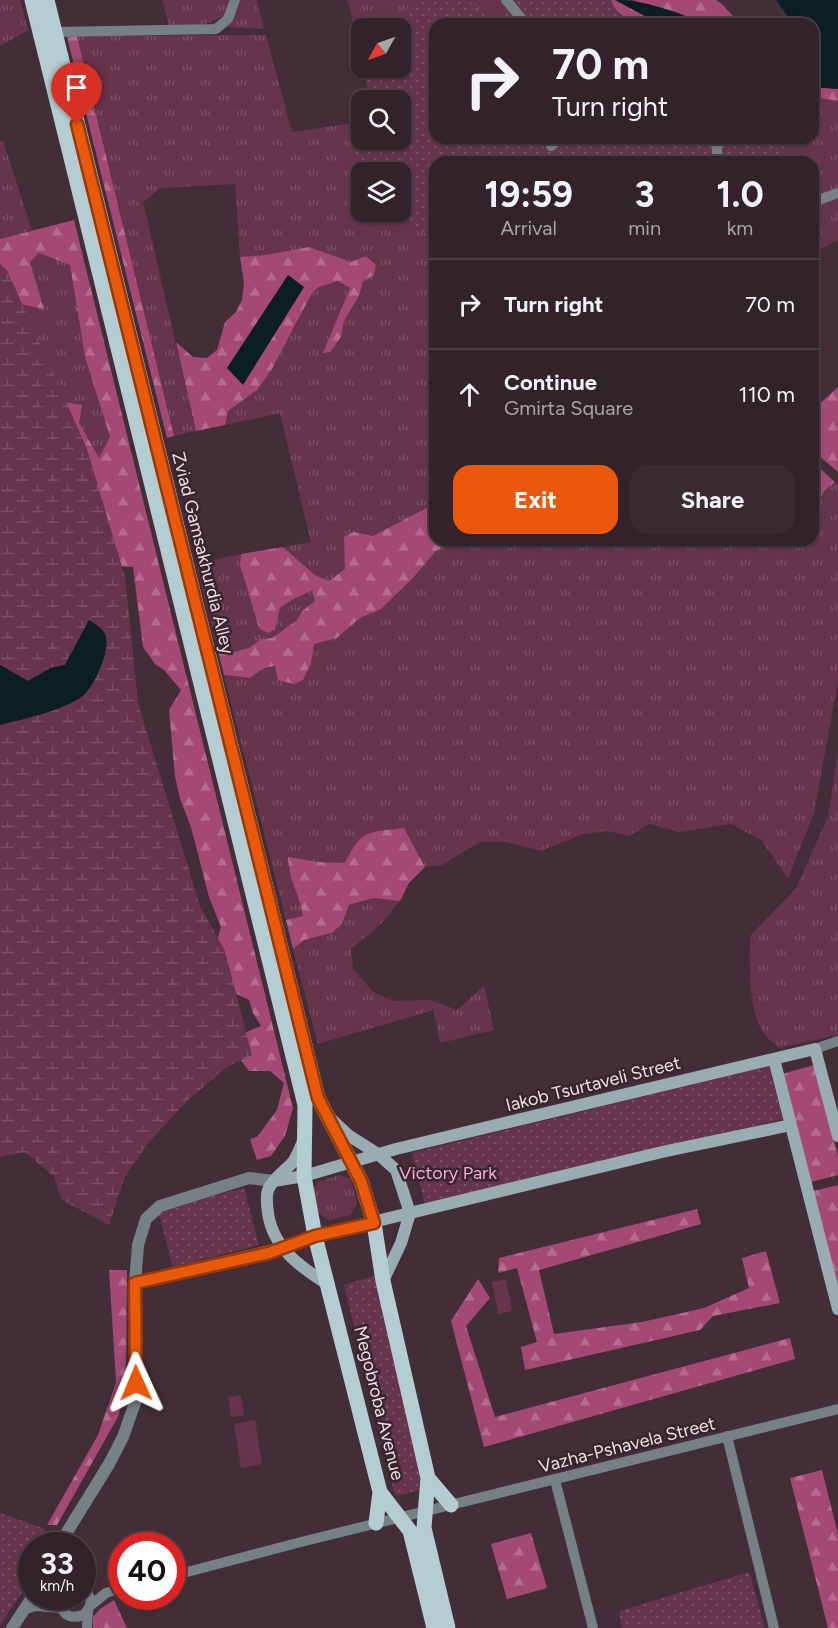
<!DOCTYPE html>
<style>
body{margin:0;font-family:Figtree,sans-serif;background:#3a2a31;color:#f1f3f6;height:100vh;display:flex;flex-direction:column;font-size:22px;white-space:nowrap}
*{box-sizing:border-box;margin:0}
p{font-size:20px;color:#a8a4a8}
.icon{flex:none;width:33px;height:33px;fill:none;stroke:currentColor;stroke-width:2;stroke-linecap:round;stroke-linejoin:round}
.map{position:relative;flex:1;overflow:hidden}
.side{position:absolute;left:429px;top:156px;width:390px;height:390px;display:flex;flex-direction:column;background:#322229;border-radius:18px;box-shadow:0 2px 4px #0004,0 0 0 2px #4d3f46}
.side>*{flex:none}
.hud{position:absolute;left:429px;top:18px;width:390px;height:126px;border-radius:18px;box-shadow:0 2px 4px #0004,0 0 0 2px #4d3f46;background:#322229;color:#f1f3f6;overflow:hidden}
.needle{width:39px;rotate:230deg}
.tools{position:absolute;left:351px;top:18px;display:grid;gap:12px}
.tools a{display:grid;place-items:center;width:60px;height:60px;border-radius:12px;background:#322229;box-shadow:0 2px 4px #0004,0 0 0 2px #4d3f46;font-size:30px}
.speed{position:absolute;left:18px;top:1532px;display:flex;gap:12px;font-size:30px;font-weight:700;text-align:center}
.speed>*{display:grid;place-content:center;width:78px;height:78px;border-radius:50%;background:#322229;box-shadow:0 2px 4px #0004,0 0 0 2px #4d3f46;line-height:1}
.speed small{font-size:15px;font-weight:400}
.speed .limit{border:9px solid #d22;background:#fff;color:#111}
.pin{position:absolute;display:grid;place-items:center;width:51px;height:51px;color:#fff;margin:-62px -26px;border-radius:50% 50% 50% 0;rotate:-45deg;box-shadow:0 0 6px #0007}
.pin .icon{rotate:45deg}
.me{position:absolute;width:66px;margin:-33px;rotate:359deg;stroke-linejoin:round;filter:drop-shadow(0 0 4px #0008)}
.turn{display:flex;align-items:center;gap:21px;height:126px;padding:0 24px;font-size:27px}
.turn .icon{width:78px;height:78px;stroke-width:2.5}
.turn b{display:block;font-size:42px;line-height:51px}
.eta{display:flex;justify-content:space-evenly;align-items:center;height:102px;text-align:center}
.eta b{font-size:36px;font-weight:700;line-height:42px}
.button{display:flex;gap:12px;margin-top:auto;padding:12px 24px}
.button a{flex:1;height:69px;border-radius:18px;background:#ea580c;color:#fff;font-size:24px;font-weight:700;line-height:69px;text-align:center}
.button a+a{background:#3a2a31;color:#f1f3f6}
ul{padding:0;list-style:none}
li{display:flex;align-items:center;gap:18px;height:90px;padding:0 24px;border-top:2px solid #4d3f46}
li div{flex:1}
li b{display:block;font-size:22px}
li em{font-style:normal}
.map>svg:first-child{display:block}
.grass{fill:url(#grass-tufts)}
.forest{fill:url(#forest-firs)}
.wetland{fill:url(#wetland-marsh)}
.park{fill:url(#park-dots)}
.pitch{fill:#66344b}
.water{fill:#0b1e22}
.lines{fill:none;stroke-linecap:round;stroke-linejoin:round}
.minor{stroke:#758184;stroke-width:10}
.tertiary{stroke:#758184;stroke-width:12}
.secondary{stroke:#99acb1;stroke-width:12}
.primary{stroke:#b4cdd3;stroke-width:15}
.route-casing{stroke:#983908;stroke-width:15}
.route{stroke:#ea580c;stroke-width:10}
.labels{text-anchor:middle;stroke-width:5;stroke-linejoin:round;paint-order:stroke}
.street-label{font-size:18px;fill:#eddfe5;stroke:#38252d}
.park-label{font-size:18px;fill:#f5abca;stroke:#38252d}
</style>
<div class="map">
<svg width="838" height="1628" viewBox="0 0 838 1628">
<defs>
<pattern id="grass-tufts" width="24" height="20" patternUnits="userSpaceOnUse" patternTransform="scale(1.5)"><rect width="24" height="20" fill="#66344b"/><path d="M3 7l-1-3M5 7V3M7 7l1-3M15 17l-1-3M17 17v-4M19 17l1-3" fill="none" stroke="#7c5165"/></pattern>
<pattern id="forest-firs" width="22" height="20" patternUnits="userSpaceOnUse" patternTransform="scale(1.5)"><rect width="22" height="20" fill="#a34974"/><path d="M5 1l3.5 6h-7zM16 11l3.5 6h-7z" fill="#b46b8e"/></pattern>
<pattern id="wetland-marsh" width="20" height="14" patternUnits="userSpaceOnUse" patternTransform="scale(1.5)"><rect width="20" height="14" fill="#66344b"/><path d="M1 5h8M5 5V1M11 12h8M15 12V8" fill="none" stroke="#7c5165"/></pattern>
<pattern id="park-dots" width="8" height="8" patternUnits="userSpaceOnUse" patternTransform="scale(1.5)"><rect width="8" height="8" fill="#66344b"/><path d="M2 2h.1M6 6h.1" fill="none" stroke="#7c5165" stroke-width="1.8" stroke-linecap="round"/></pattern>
</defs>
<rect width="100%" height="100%" fill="#432e37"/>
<path class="grass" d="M 0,0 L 20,0 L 28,30 L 0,46 Z
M 162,0 L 232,0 L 225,16 L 204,24 L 169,26 Z
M 241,0 L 257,0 L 264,29 L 224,27 L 237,10 Z
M 348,0 L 414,0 L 393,28 L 362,28 L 361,60 Z
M 467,0 L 502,0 L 508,8 L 496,20 Z
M 266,35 L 292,132 L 361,122 L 351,146 L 358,163 L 355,187 L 361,193 L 362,212 L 386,212 L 395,218 L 435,237 L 435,501 L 428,507 L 373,536 L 354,532 L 345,569 L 329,581 L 315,575 L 283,547 L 311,542 L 280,413 L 225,425 L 227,411 L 257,390 L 272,369 L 312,293 L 319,287 L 338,281 L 350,288 L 324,353 L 341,337 L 344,321 L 359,296 L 363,281 L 351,262 L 309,247 L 265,255 L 240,257 L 235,184 L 161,188 L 143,202 L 196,431 L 174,436 L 77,36 Z
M 813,97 L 838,101 L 838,240 L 813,253 L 813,162 L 780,162 L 786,138 L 813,138 Z
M 0,141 L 3,141 L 32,230 L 0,239 Z
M 39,253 L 70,265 L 85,357 L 110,437 L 99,459 L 79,423 L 53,401 L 0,300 L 44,309 L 30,262 Z
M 835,482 L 838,485 L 838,682 L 814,813 L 788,878 L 761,840 L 731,824 L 680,832 L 649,824 L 629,836 L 608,831 L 583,834 L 541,851 L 506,842 L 481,842 L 471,847 L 442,865 L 425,867 L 404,828 C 369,834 362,828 346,863 L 318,862 L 288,868 L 301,901 L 303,917 L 286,920 L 224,675 L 250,678 L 264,668 L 311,663 L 314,644 L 337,638 L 360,618 L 381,609 L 412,579 L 435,552 L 455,540 L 813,540 L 813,502 L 818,503 L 824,491 Z
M 241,554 L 241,565 L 259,628 L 275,630 L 280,608 L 295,598 L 313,591 L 316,602 L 302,611 L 297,620 L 272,638 L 261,639 L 249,648 L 234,652 L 218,650 L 196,564 Z
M 838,752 L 838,1035 L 779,1048 C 775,1044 769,1040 765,1035 C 747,1011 750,965 750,936 L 796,888 L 828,817 Z
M 374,898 L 400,901 L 381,924 L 351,949 L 353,969 L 372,991 L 393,1001 L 430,1000 L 457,1010 L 484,986 L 494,1030 L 440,1043 L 433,1010 L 318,1044 L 293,949 L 304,940 L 332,933 L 342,924 L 349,906 Z
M 339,1175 L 351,1179 L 357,1204 L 350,1215 L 329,1220 L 319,1214 L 312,1190 L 318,1182 Z"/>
<path class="forest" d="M 611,0 L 615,0 L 660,24 C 654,24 646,25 640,24 C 629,22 613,11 611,0 Z
M 632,0 L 716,0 L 722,4 L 740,24 L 703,24 L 679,13 Z
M 77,36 L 174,436 L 167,438 L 67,37 Z
M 813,87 L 838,89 L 838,101 L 813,97 Z
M 74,220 L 293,1108 L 285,1136 L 271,1156 L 257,1160 L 250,1139 L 257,1137 L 277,1110 L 284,1083 L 270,1071 L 249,1071 L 233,1050 L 235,1037 L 261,1026 L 253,1013 L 249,1000 L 222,987 L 214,951 L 221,927 L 209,897 L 191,827 L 180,799 L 175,776 L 169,710 L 181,690 L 164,670 L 155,664 L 143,647 L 133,567 L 106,566 L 0,387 L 53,401 L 82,405 L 79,423 L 99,458 L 110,437 L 85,357 L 70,265 L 39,253 L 30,262 L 44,309 L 0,300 L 0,239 Z
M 309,247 L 351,262 L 366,256 L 376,265 L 374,275 L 363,281 L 359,296 L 344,321 L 341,337 L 330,352 L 323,353 L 350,288 L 338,281 L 319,287 L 312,293 L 272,369 L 257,390 L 228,411 L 225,425 L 196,431 L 176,342 L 193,357 L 207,358 L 217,350 L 225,322 L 236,312 L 242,300 L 244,283 L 240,257 L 265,255 Z
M 838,387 L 838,472 L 813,451 L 813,410 Z
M 813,462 L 835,482 L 824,491 L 818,504 L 813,502 Z
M 435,501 L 435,540 L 455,540 L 435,552 L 412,579 L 381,609 L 360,618 L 337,638 L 314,644 L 311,663 L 303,680 L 294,684 L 278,680 L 275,666 L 264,668 L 250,678 L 224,675 L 218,650 L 234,652 L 249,648 L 261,639 L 272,638 L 297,620 L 302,611 L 315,601 L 312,591 L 295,598 L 280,608 L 275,630 L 268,633 L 259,628 L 240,565 L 241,554 L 283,547 L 315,575 L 329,581 L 345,569 L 344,537 L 354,532 L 373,536 L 428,507 Z
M 404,828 L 425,867 L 409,883 L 400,901 L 374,898 L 349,905 L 342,924 L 332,933 L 304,940 L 293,949 L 286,920 L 303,916 C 300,896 288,878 288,857 L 318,862 L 345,863 C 363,828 367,833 404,828 Z
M 814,1065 L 838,1156 L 838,1175 L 811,1182 L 782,1074 Z
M 838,1185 L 838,1287 L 813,1191 Z
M 697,1209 L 701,1224 L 539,1270 L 554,1334 L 642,1322 L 704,1308 L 749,1288 L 742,1258 L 766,1251 L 780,1303 L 713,1316 L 700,1330 L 525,1370 L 521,1347 L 537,1342 L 517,1268 L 498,1273 L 499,1258 Z
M 109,1270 L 127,1270 L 126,1376 L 119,1415 L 57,1525 L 47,1525 L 98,1435 L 116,1382 Z
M 478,1279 L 490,1298 L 466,1326 L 495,1417 L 790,1338 L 795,1359 L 484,1447 L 451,1321 Z
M 822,1470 L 838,1534 L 838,1628 L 828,1628 L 790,1478 Z
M 531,1533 L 547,1588 L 507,1599 L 491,1544 Z
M 114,1600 L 127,1628 L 93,1628 L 93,1617 L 100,1609 Z"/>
<path class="wetland" d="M 0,264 L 7,270 L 87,449 L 125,577 L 138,703 L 200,906 L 225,951 L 252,1055 L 227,1067 L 189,1099 L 149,1142 L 125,1176 L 109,1225 L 62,1200 L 54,1177 L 25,1152 L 0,1157 L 0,725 L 54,710 L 72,648 L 65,665 L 50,669 L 28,681 L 0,665 Z"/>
<path class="park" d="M 414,0 L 467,0 L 496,20 L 510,6 L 506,0 L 611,0 C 614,13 628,18 639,24 L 435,24 L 435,138 L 786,138 L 781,162 L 640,162 L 638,156 L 596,162 L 435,162 L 435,237 L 395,218 L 386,212 L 400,212 L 400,172 L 362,172 L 361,193 L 349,179 L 358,163 L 351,146 L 361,122 L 362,140 L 400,140 L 400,100 L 371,100 L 363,68 L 400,68 L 400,28 L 393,28 Z
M 769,1066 L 783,1119 L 426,1208 L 412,1153 Z
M 244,1188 L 259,1245 L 173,1267 L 158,1210 Z
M 380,1274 L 427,1489 L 395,1496 L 344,1285 Z
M 0,1513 L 45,1529 L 40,1545 L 32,1545 L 31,1569 L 25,1588 L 0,1625 Z
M 749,1572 L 765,1628 L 622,1628 L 619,1611 Z"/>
<path class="pitch" d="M 506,1279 L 512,1311 L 498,1314 L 492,1282 Z
M 241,1395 L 244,1415 L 231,1417 L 228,1397 Z
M 255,1420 L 262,1464 L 241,1468 L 234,1424 Z"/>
<path class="water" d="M 615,0 C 645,0 675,11 703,24 L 660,24 Z
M 776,0 L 838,0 L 838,89 L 813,87 L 813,76 L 818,72 L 818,64 L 813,48 L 813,24 L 793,24 Z
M 288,275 L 304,287 L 243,385 L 227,368 Z
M 89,620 C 105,630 109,634 105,653 C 103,664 93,687 84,695 C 66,710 23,719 0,725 L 0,665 L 28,681 L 50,668 L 65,665 Z"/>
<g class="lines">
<path class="minor" d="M 506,0 L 526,24
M 55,32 L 216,29 L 228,19 L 235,0
M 716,138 L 718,162
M 551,146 L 561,138
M 813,202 L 838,193
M 815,1049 L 838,1041
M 727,1436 L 774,1628
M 555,1480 L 593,1628
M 172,1576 L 301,1542 L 838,1409
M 60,1596 C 59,1611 67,1621 83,1615 C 93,1607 93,1596 82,1588
M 90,1606 L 106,1593 L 122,1588
M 26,1609 L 35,1606 L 61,1608
M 87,1628 L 88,1611"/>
<path class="tertiary" d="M 135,1283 L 282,1248
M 59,1545 L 109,1464 L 123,1437 L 136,1400 L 135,1283 L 138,1245 L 146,1219 L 160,1206 L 249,1178 L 274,1181
M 12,1628 L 33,1596"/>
<path class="secondary" d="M 774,1059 L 838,1309
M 332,1120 L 348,1135 L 378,1154 L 396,1170 L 410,1213 L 401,1243 L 383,1281
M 303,1141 C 300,1148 297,1156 293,1162 C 285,1171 273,1178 268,1190 C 266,1196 267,1206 268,1213 C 273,1248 300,1267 329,1285
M 274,1181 L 304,1176 L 396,1149 L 815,1049 L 838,1136
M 282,1248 L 315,1236 L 662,1152 L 791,1125"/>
<path class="primary" d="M 32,0 L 305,1105 L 304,1176 L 315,1236 L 380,1492 L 410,1531 L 434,1628
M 47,0 L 318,1098 L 361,1181 L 374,1223 L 383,1281 L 428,1478 L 424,1528 L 448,1628
M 428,1478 L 451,1505
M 376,1523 L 380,1492"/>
</g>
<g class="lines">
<defs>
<path id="route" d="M 77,124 L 318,1098 L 361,1181 L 374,1223 L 315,1236 L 269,1253 L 135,1283 L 136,1383"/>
</defs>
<use href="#route" class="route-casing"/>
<use href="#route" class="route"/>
</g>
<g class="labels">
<g class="street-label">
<text transform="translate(203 553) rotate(76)" y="6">Zviad Gamsakhurdia Alley</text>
<text transform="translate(593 1084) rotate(-14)" y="6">Iakob Tsurtaveli Street</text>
<text transform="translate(379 1403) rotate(76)" y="6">Megobroba Avenue</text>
<text transform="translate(627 1445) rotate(-14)" y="6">Vazha-Pshavela Street</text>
</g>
<g class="park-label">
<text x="448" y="1179">Victory Park</text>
</g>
</g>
</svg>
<div class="tools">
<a><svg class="needle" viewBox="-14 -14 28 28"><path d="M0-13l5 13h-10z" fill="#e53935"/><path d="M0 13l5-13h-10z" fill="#a8a4a8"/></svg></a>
<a><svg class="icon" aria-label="search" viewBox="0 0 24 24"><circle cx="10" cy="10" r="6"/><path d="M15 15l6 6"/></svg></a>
<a><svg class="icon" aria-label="layers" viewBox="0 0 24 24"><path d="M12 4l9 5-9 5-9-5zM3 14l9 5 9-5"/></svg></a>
</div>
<div class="speed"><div>33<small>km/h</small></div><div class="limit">40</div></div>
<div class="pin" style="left:77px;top:124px;background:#d93025"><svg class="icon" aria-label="arrive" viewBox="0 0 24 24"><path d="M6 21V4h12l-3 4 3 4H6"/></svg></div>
<svg class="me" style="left:136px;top:1383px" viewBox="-20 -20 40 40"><path d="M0-17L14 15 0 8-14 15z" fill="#ea580c" stroke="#fff" stroke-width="4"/></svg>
<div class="hud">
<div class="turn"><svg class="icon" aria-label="right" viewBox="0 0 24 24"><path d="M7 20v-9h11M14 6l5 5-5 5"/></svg><div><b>70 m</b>Turn right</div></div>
</div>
<section class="side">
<div class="eta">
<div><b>19:59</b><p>Arrival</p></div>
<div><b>3</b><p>min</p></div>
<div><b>1.0</b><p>km</p></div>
</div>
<ul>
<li><svg class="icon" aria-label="right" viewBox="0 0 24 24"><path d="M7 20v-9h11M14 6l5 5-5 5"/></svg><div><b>Turn right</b></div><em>70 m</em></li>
<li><svg class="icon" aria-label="ahead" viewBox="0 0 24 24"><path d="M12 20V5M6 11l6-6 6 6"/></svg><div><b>Continue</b><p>Gmirta Square</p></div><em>110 m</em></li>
</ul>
<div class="button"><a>Exit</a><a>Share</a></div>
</section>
</div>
